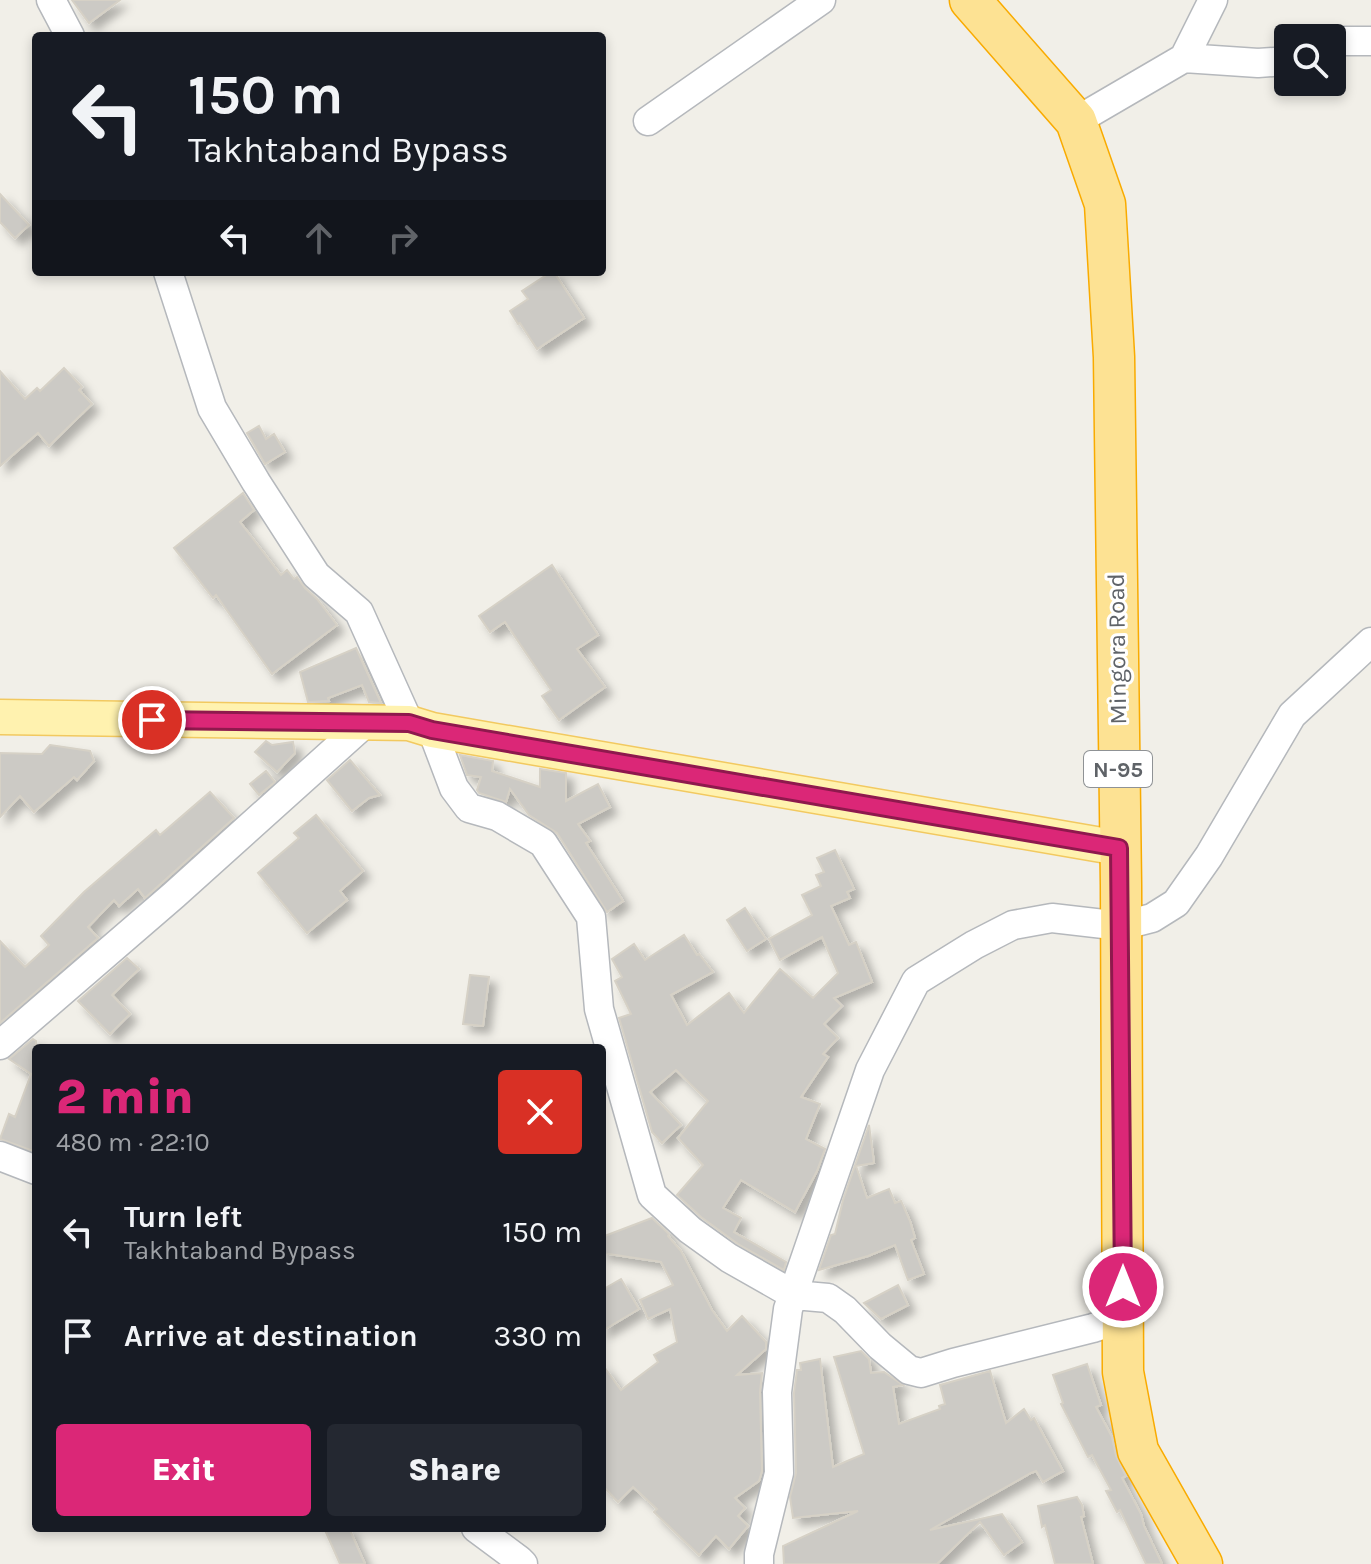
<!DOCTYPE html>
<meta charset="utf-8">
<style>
body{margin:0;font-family:Karla,sans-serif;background:#242831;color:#f1f3f6;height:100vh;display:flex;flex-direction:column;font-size:30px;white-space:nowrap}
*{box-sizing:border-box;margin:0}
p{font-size:26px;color:#9ea1a6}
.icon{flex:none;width:44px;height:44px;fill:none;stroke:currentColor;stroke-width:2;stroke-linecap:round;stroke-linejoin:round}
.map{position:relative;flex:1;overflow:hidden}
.panel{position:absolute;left:32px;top:1044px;width:574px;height:488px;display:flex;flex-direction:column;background:#171b24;border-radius:8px;box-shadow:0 4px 12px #0003}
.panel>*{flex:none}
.hud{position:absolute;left:32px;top:32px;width:574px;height:244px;border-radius:8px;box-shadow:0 4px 12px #0003;background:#171b24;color:#f1f3f6;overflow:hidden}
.controls{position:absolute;left:1274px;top:24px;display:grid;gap:16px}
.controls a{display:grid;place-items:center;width:72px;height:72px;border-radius:8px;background:#171b24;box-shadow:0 4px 12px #0003;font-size:40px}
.pin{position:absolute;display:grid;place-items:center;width:68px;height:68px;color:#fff;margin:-34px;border:4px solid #fff;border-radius:50%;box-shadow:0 2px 8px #0007}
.me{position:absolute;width:88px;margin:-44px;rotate:0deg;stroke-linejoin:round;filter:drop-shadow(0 0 6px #0008)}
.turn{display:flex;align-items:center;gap:28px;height:168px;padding:0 24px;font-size:36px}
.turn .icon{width:104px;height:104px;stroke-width:2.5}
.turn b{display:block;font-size:56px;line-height:68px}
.lanes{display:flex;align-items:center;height:76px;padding:0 24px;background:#0003;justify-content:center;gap:40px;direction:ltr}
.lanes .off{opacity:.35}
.round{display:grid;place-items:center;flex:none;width:84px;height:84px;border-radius:8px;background:#242831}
.overview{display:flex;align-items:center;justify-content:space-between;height:136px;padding:0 24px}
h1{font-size:48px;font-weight:800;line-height:60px;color:#db2777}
.cta{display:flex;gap:16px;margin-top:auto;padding:16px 24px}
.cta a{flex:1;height:92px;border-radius:8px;background:#db2777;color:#fff;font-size:32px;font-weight:800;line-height:92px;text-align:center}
.cta a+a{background:#242831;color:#f1f3f6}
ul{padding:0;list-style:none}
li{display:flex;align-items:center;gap:24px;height:104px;padding:0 24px}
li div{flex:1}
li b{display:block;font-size:30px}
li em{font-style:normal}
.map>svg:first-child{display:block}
.building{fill:#cccac5;stroke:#d6d1c6;stroke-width:2;filter:url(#shadow)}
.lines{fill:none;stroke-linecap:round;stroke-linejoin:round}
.minor-casing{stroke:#b5b8bc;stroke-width:31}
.major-casing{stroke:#f2c960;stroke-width:37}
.highway-casing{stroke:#f9ab00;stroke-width:43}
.minor{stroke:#fff;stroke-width:28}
.major{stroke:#fff2af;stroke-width:34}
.highway{stroke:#fde293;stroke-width:40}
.route-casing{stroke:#8e194d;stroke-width:20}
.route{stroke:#db2777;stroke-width:14}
.labels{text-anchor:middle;stroke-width:6;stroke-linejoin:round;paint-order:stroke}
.shield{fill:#fff;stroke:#8f9295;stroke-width:2}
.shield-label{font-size:22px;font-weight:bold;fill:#5f6368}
.street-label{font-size:24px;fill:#5f6368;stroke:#fff}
</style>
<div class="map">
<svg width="1371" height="1564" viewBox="0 0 1371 1564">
<defs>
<filter id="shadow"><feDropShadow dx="7" dy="7" stdDeviation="4" flood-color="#0004"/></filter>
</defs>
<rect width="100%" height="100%" fill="#f1efe8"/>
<path class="building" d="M 72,0 L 120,0 L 89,23 Z
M 0,194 L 29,225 L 15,238 L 0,222 Z
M 551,272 L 554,272 L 584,318 L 537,349 L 520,323 L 518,324 L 510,311 L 528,299 L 522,291 Z
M 64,368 L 82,387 L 79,390 L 92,404 L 49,446 L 38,433 L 0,466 L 0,371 L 25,399 L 37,388 L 40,391 Z
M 259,426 L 266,439 L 274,434 L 285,452 L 265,464 L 247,433 Z
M 243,493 L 254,510 L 240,522 L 281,575 L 287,570 L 294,579 L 297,577 L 305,588 L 317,599 L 337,625 L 272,674 L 216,595 L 213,598 L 174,548 Z
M 552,565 L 598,635 L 577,649 L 605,687 L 559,720 L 542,696 L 551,690 L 505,622 L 490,632 L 479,616 Z
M 356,648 L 381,703 L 369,702 L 362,685 L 328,698 L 329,701 L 308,702 L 300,672 Z
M 266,741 L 272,745 L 293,742 L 295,753 L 277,772 L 255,752 Z
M 50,745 L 90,751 L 94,761 L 77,780 L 74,777 L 34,812 L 20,796 L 0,817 L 0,753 L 42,754 Z
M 460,755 L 493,761 L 492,771 L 540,787 L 540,769 L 566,773 L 566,801 L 598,784 L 610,807 L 578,824 L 590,841 L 586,843 L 623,901 L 607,912 L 557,833 L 529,815 L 510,789 L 506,802 L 479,793 L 477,790 L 481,777 L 467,775 Z
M 350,760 L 380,795 L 369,798 L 352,811 L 327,780 Z
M 266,771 L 275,782 L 259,795 L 250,784 Z
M 210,792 L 234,818 L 145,898 L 138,889 L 119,906 L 114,900 L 88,927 L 98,938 L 0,1023 L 0,941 L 25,967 L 49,945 L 41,936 L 84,892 L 156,830 L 160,835 Z
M 316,815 L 363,871 L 340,891 L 347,900 L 307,933 L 258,873 L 299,838 L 294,833 Z
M 835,850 L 854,889 L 847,892 L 850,898 L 831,906 L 849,945 L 856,942 L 872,982 L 834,998 L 842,1006 L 824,1024 L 838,1038 L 823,1054 L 828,1057 L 801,1097 L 820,1104 L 806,1139 L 825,1149 L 817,1171 L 795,1212 L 741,1180 L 723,1208 L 741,1218 L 734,1232 L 786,1262 L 784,1270 L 738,1244 L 701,1217 L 677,1195 L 703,1165 L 678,1138 L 708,1101 L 676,1070 L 650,1092 L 681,1125 L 662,1143 L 652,1132 L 619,1018 L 631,1014 L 615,981 L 622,977 L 612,959 L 634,944 L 645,960 L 684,935 L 697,955 L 699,954 L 713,972 L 671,995 L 687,1025 L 729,993 L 744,1013 L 780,969 L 813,998 L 838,973 L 822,937 L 780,960 L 769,939 L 812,915 L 802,895 L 821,886 L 816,875 L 824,872 L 817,858 Z
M 745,908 L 766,939 L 747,951 L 727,920 Z
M 127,958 L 139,969 L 112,995 L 130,1014 L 110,1034 L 78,1001 Z
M 470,975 L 489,977 L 483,1026 L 463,1024 Z
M 33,1039 L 36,1041 L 36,1152 L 0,1139 L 9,1114 L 15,1117 L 31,1074 L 9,1059 Z
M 869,1125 L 874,1163 L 856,1166 L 867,1198 L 889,1189 L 895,1203 L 901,1201 L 910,1221 L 915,1238 L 911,1240 L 924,1274 L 908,1280 L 895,1245 L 868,1256 L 819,1270 L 831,1235 L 835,1234 L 843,1200 Z
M 652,1218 L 669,1234 L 668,1236 L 681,1251 L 712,1310 L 727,1331 L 742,1316 L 766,1342 L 766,1349 L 737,1375 L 762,1373 L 760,1392 L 762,1471 L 759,1481 L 735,1498 L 745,1508 L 738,1516 L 748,1526 L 729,1549 L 716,1536 L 699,1555 L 654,1512 L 657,1509 L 633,1487 L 618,1502 L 602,1485 L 602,1364 L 621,1390 L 658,1362 L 654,1355 L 677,1342 L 670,1309 L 648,1319 L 640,1300 L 673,1285 L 661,1262 L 602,1253 L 602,1237 Z
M 621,1279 L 639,1309 L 602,1331 L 602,1290 Z
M 898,1285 L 908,1305 L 881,1319 L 864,1303 Z
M 861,1351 L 869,1359 L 871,1373 L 884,1372 L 903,1385 L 893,1387 L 899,1424 L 940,1409 L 939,1406 L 945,1404 L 940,1385 L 990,1371 L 1006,1423 L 1024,1409 L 1031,1420 L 1034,1418 L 1063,1471 L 1043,1482 L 1036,1471 L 1031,1473 L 930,1530 L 1002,1514 L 1022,1542 L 1004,1555 L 980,1522 L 937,1564 L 784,1564 L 783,1546 L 858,1511 L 793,1518 L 790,1497 L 796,1473 L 794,1393 L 797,1370 L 801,1370 L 800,1363 L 820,1359 L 833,1467 L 864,1454 L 834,1357 Z
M 1087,1364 L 1101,1405 L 1096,1407 L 1112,1437 L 1116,1456 L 1126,1476 L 1122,1478 L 1141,1514 L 1144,1526 L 1162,1564 L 1146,1564 L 1120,1510 L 1117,1512 L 1106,1491 L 1111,1490 L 1092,1455 L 1088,1457 L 1061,1404 L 1063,1403 L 1053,1375 Z
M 1077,1497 L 1082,1505 L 1084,1516 L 1081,1517 L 1093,1564 L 1055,1564 L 1045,1525 L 1042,1527 L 1038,1506 Z
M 324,1528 L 349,1528 L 365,1564 L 340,1564 Z"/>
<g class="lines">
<defs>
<path id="minor" d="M 51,0 L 70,36
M 1332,44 L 1339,41 L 1371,41
M 1184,58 L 1258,63 L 1288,61
M 648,121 L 821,0
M 1076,121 L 1184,58 L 1213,0
M 168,272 L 212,408 L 256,482 L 316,575 L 359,612 L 409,723
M 432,730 L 454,788 L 469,808 L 497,816 L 543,843 L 591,917 L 599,1009 L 652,1195 L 690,1230 L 729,1258 L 794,1295 L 828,1298 L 845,1310 L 880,1346 L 909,1370 L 921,1373 L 953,1363 L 1093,1328 L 1123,1318
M 0,1045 L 174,895 L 364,724
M 0,1156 L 36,1170
M 476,1528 L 519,1560 L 523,1564
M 759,1564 L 759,1554 L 779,1473 L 777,1392 L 788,1309 L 870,1070 L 916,981 L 974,945 L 1013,925 L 1052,918 L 1121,926 L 1152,918 L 1176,903 L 1209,856 L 1292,715 L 1371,642"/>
<path id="major" d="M 0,717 L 409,723 L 432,730 L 1119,848"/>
<path id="highway" d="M 970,0 L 1076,121 L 1105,204 L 1114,357 L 1121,885 L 1123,1372 L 1138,1451 L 1202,1564"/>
</defs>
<use href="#minor" class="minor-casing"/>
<use href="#major" class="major-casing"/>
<use href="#highway" class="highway-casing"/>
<use href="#minor" class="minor"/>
<use href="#major" class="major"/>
<use href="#highway" class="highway"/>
</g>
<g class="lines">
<defs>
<path id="route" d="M 152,720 L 409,723 L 432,730 L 1119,848 L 1123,1287"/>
</defs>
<use href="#route" class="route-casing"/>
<use href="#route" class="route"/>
</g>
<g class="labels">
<rect class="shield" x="1084" y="751" width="68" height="36" rx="6"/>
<g class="shield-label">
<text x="1118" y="777">N-95</text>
</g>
<g class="street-label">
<text transform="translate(1117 649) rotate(-91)" y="8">Mingora Road</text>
</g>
</g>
</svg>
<div class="controls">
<a><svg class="icon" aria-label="search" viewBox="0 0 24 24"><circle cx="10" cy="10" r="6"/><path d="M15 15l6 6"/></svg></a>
</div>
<div class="pin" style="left:152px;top:720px;background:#d93025"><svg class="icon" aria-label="arrive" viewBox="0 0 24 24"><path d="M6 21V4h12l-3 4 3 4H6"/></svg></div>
<svg class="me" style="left:1123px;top:1287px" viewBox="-20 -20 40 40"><circle r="17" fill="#db2777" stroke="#fff" stroke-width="3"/><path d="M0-11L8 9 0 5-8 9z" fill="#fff"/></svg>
<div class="hud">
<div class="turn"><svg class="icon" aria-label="left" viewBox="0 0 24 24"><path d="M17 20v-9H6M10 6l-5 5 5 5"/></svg><div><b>150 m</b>Takhtaband Bypass</div></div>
<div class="lanes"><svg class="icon" aria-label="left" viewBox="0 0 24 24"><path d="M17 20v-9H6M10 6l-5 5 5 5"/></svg><svg class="icon off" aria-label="ahead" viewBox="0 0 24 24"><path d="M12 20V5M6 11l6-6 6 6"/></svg><svg class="icon off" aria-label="right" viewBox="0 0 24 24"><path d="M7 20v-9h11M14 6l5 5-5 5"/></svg></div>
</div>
<section class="panel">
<div class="overview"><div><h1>2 min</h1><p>480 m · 22:10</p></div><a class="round" style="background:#d93025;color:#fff"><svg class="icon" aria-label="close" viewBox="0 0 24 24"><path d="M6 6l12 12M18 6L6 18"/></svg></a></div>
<ul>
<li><svg class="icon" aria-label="left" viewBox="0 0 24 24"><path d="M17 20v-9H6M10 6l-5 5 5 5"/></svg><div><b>Turn left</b><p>Takhtaband Bypass</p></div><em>150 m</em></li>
<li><svg class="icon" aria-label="arrive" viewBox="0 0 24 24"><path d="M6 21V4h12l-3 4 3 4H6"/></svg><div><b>Arrive at destination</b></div><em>330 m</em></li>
</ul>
<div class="cta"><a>Exit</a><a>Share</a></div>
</section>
</div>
